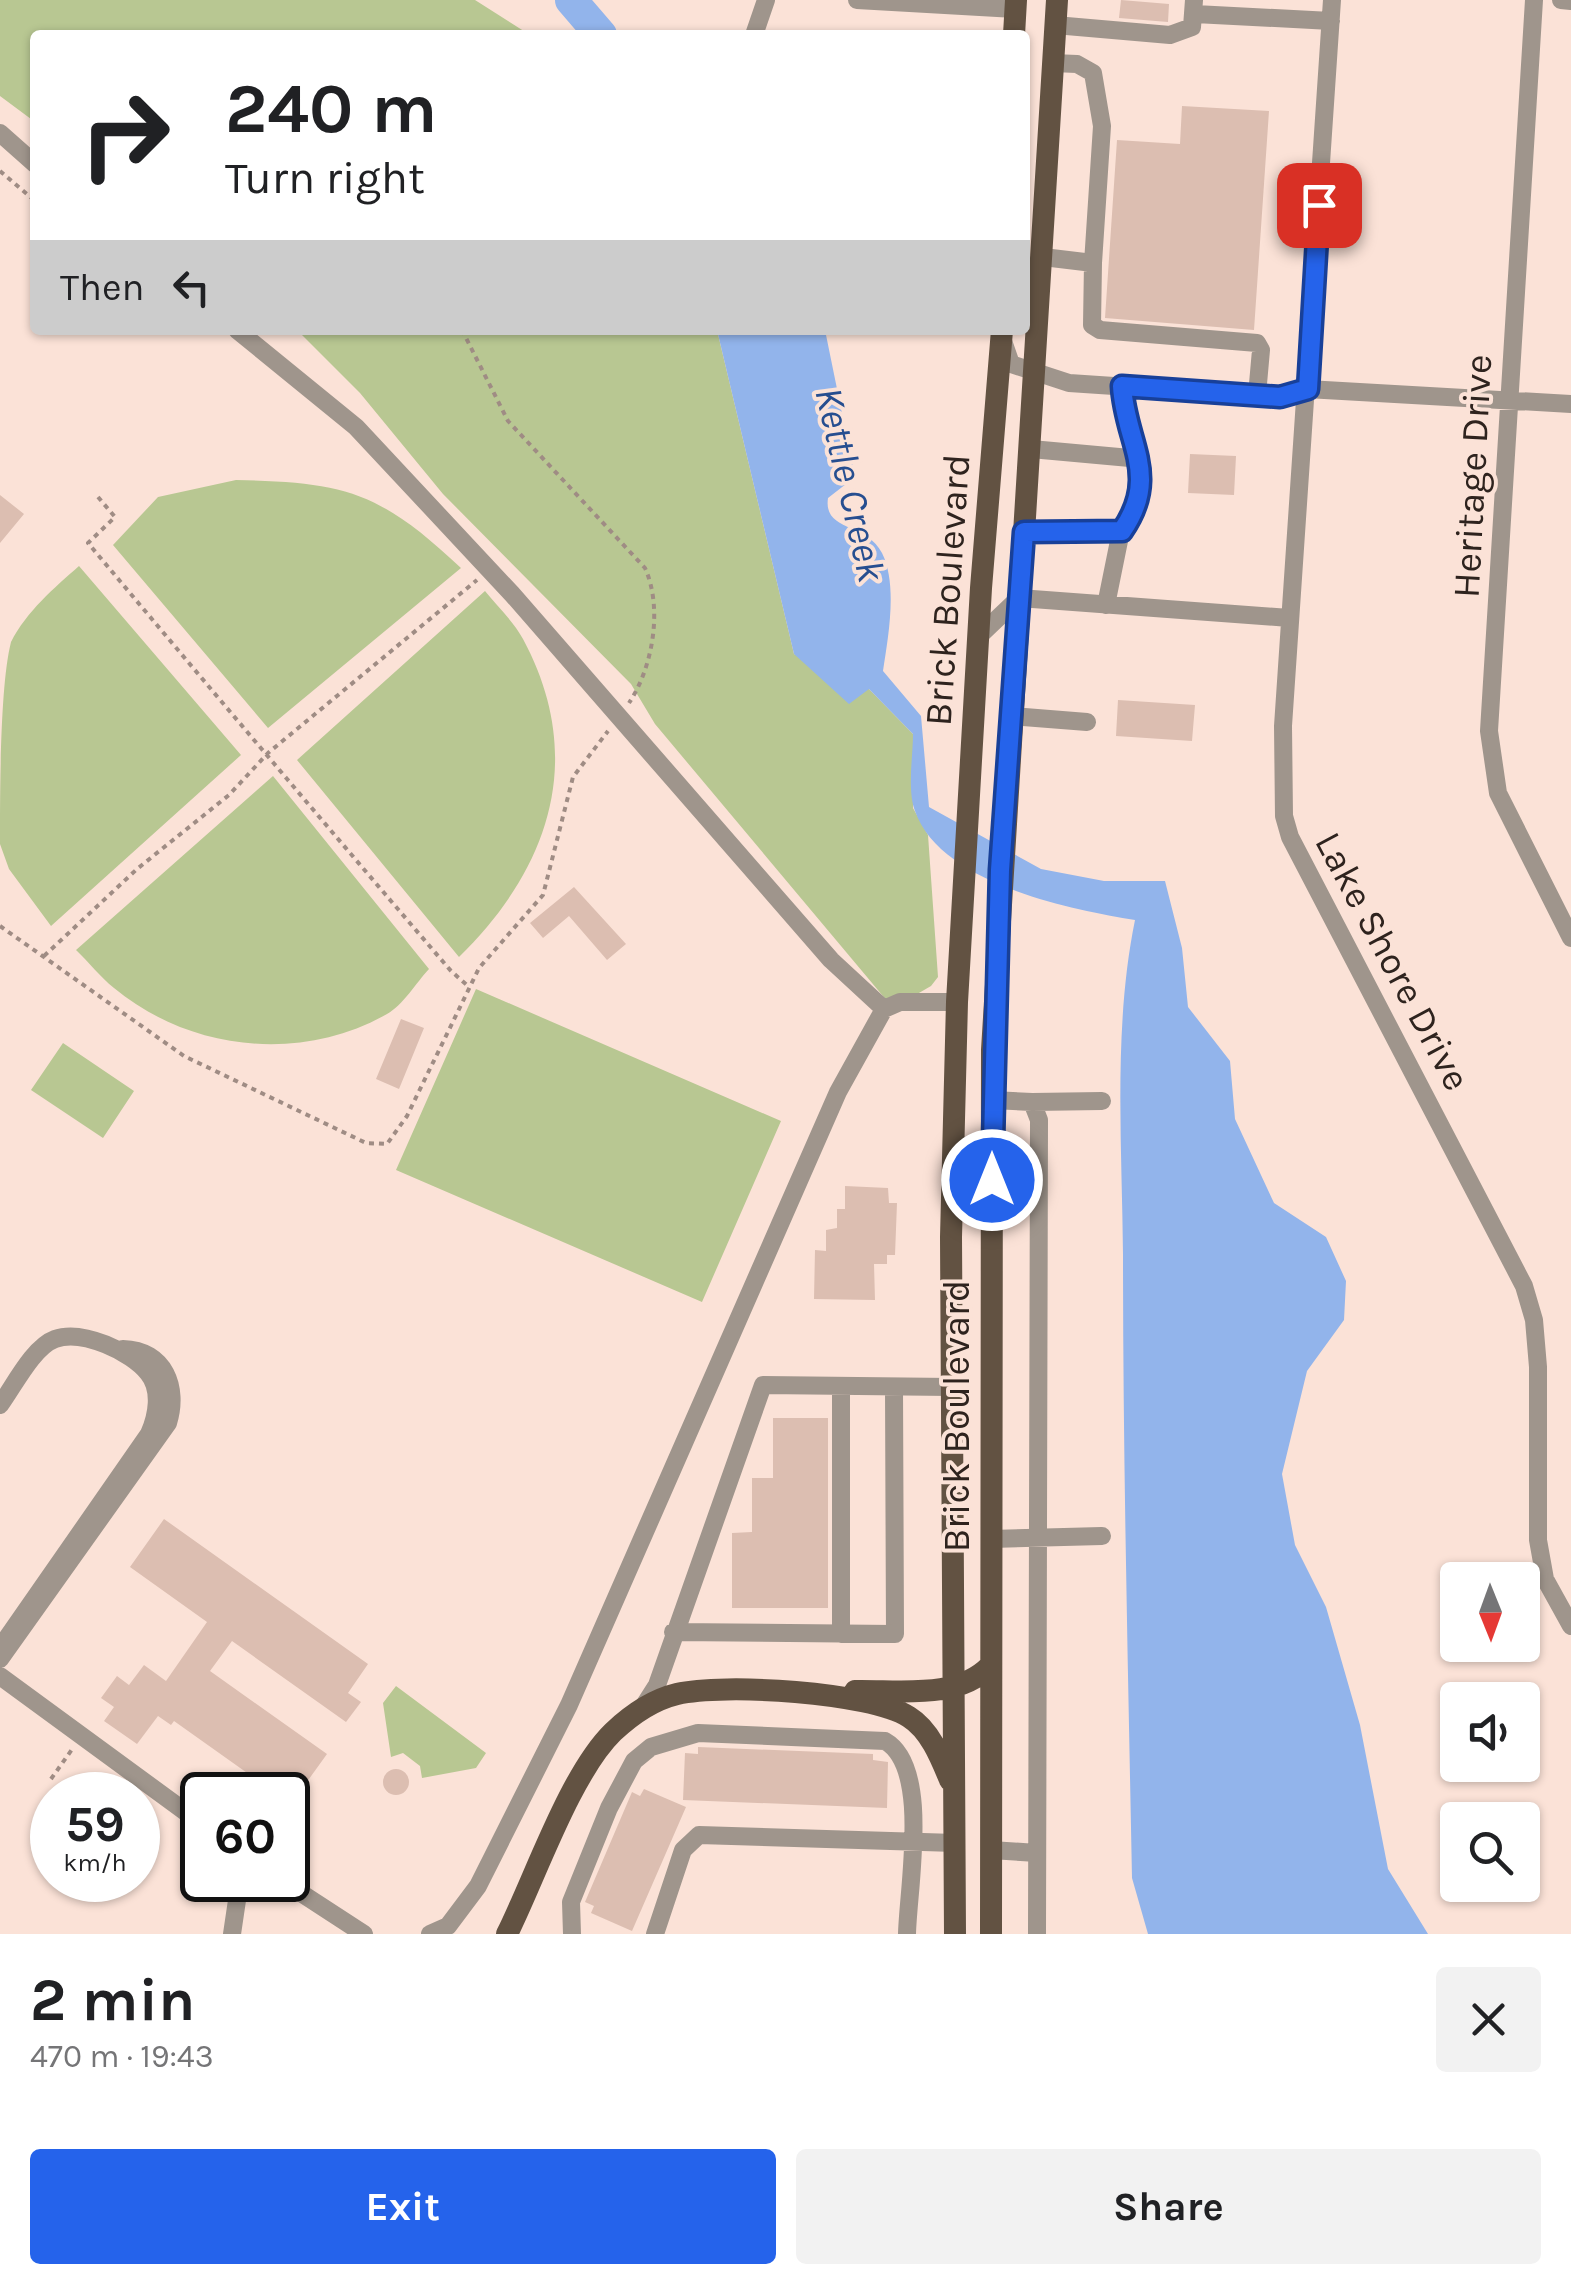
<!DOCTYPE html>
<meta charset="utf-8">
<style>
body{margin:0;font-family:Karla,sans-serif;background:#f2f2f2;color:#202124;height:100vh;display:flex;flex-direction:column;font-size:38px;white-space:nowrap}
*{box-sizing:border-box;margin:0}
p{font-size:32px;color:#757577}
.icon{flex:none;width:55px;height:55px;fill:none;stroke:currentColor;stroke-width:2;stroke-linecap:round;stroke-linejoin:round}
.map{position:relative;height:1934px;overflow:hidden}
.sheet{display:flex;flex-direction:column;background:#fff;flex:1}
.sheet>*{flex:none}
.banner{position:absolute;left:30px;top:30px;width:1000px;height:305px;border-radius:10px;box-shadow:0 2px 8px #0004;background:#fff;color:#202124;overflow:hidden}
.needle{width:65px;rotate:179deg}
.buttons{position:absolute;left:1440px;top:1562px;display:grid;gap:20px}
.buttons a{display:grid;place-items:center;width:100px;height:100px;border-radius:10px;background:#fff;box-shadow:0 2px 8px #0004;font-size:50px}
.speed{position:absolute;left:30px;top:1772px;display:flex;gap:20px;font-size:50px;font-weight:700;text-align:center}
.speed>*{display:grid;place-content:center;width:130px;height:130px;border-radius:50%;background:#fff;box-shadow:0 2px 8px #0004;line-height:1}
.speed small{font-size:25px;font-weight:400}
.speed .limit{border:5px solid #111;border-radius:15px;background:#fff;color:#111}
.pin{position:absolute;display:grid;place-items:center;width:85px;height:85px;color:#fff;margin:-42px;border-radius:20px;box-shadow:0 5px 15px #0006}
.me{position:absolute;width:110px;margin:-55px;rotate:0deg;stroke-linejoin:round;filter:drop-shadow(0 0 8px #0008)}
.turn{display:flex;align-items:center;gap:35px;height:210px;padding:0 30px;font-size:45px}
.turn .icon{width:130px;height:130px;stroke-width:2.5}
.turn b{display:block;font-size:70px;line-height:85px}
.then{display:flex;align-items:center;height:95px;padding:0 30px;background:#0003;gap:20px;font-size:38px}
.round{display:grid;place-items:center;flex:none;width:105px;height:105px;border-radius:10px;background:#f2f2f2}
.overview{display:flex;align-items:center;justify-content:space-between;height:170px;padding:0 30px}
h1{font-size:60px;font-weight:700;line-height:75px}
.cta{display:flex;gap:20px;margin-top:auto;padding:20px 30px}
.cta a{flex:1;height:115px;border-radius:10px;background:#2563eb;color:#fff;font-size:40px;font-weight:700;line-height:115px;text-align:center}
.cta a+a{background:#f2f2f2;color:#202124}
.map>svg:first-child{display:block}
.green{fill:#b8c792}
.water{fill:#92b4eb}
.lines{fill:none;stroke-linecap:round;stroke-linejoin:round}
.river{stroke:#92b4eb;stroke-width:32}
.building{fill:#dcbeb1}
.path{stroke:#9f8c84;stroke-width:4;stroke-dasharray:5 5;stroke-linecap:butt}
.minor{stroke:#9f958c;stroke-width:18}
.major{stroke:#625242;stroke-width:22}
.route-casing{stroke:#184099;stroke-width:25}
.route{stroke:#2563eb;stroke-width:18}
.labels{text-anchor:middle;stroke-width:8;stroke-linejoin:round;paint-order:stroke}
.street-label{font-size:38px;fill:#2e231e;stroke:#fbe2d7}
.water-label{font-size:40px;font-style:italic;fill:#264e90;stroke:#fbe2d7}
</style>
<div class="map">
<svg width="1571" height="1934" viewBox="0 0 1571 1934">
<rect width="100%" height="100%" fill="#fbe2d7"/>
<path class="green" d="M 0,0 L 475,0 L 530,35 L 35,35 L 35,122 L 0,96 Z
M 297,330 L 717,330 L 794,654 L 869,689 L 913,734 L 913,808 L 928,835 L 938,977 L 931,986 L 893,1008 L 655,724 L 631,684 L 443,494 L 360,393 Z
M 236,480 C 346,482 380,492 461,568 L 268,728 L 113,545 L 158,497 Z
M 79,566 L 241,755 L 51,926 L 9,869 L 0,844 C 0,792 0,685 11,642 C 27,611 54,588 79,566 Z
M 485,591 C 497,606 514,622 523,639 C 587,758 550,868 459,957 L 297,760 Z
M 273,776 L 429,969 C 416,983 403,1005 387,1014 C 301,1063 190,1051 114,988 C 100,977 89,962 76,950 Z
M 476,989 L 781,1121 L 702,1302 L 396,1170 Z
M 63,1043 L 134,1091 L 103,1138 L 31,1090 Z
M 396,1686 L 486,1753 L 476,1768 L 422,1778 L 420,1766 L 403,1753 L 391,1757 L 383,1703 Z"/>
<path class="water" d="M 717,330 L 825,330 L 855,477 L 828,498 C 823,532 866,522 882,553 C 898,585 888,638 883,671 L 921,716 L 929,807 L 1041,869 L 1104,881 L 1165,881 L 1182,948 L 1188,1007 L 1230,1061 L 1235,1119 L 1274,1203 L 1326,1237 L 1346,1281 L 1344,1320 L 1307,1371 L 1282,1474 L 1295,1545 L 1326,1607 L 1360,1725 L 1388,1869 L 1428,1934 L 1148,1934 L 1132,1878 C 1128,1670 1123,1462 1123,1254 C 1122,1144 1113,1028 1135,920 C 1068,909 940,883 915,811 C 907,790 913,756 913,734 L 869,689 L 849,704 L 794,654 Z"/>
<g class="lines">
<path class="river" d="M 571,0 L 601,35"/>
</g>
<path class="building" d="M 1121,0 L 1169,4 L 1168,22 L 1119,18 Z
M 1182,106 L 1269,111 L 1254,330 L 1105,318 L 1117,140 L 1180,144 Z
M 1190,454 L 1236,456 L 1234,495 L 1188,493 Z
M 0,495 L 24,514 L 0,543 Z
M 1118,700 L 1195,705 L 1192,741 L 1116,736 Z
M 574,887 L 626,944 L 607,960 L 569,916 L 543,938 L 530,923 Z
M 401,1019 L 424,1028 L 399,1089 L 376,1079 Z
M 845,1186 L 888,1188 L 889,1203 L 897,1203 L 895,1255 L 887,1255 L 887,1264 L 874,1264 L 875,1300 L 814,1299 L 815,1250 L 826,1251 L 826,1230 L 837,1228 L 837,1209 L 845,1209 Z
M 773,1418 L 828,1418 L 828,1608 L 732,1608 L 732,1533 L 752,1532 L 752,1478 L 773,1478 Z
M 164,1519 L 368,1664 L 348,1693 L 361,1702 L 346,1722 L 232,1641 L 210,1671 L 327,1754 L 291,1804 L 288,1795 L 278,1795 L 174,1721 L 171,1725 L 158,1716 L 137,1744 L 104,1721 L 114,1707 L 101,1698 L 117,1676 L 129,1685 L 144,1665 L 166,1681 L 207,1622 L 130,1567 Z
M 698,1747 L 873,1754 L 873,1760 L 888,1762 L 887,1808 L 683,1800 L 685,1753 L 698,1754 Z
M383 1782a13 13 0 1 1 26 0a13 13 0 1 1-26 0Z
M 644,1789 L 686,1807 L 632,1931 L 591,1913 L 594,1906 L 585,1902 L 632,1792 L 640,1796 Z"/>
<g class="lines">
<path class="path" d="M 0,171 L 35,201
M 462,330 L 508,421 L 645,568 C 663,608 653,667 629,703
M 98,497 L 115,517 L 88,543 C 208,686 329,829 451,971 L 468,986
M 0,926 L 184,1056 L 366,1143 L 387,1144 L 407,1116 L 479,968 L 543,895 L 573,777 L 608,731
M 44,956 L 137,869 L 229,795 L 268,753 L 477,580
M 51,1779 L 73,1748"/>
<path class="minor" d="M 857,0 L 1015,9
M 1332,0 L 1283,726 L 1284,816 L 1290,837 L 1524,1286 L 1534,1320 L 1538,1367 L 1538,1540 L 1545,1579 L 1571,1626
M 1534,0 L 1489,731 L 1498,793 L 1571,938
M 1561,0 L 1571,1
M 1195,14 L 1331,21
M 1055,25 L 1170,35 L 1192,27 L 1194,0
M 754,35 L 766,0
M 0,133 L 35,164
M 1043,257 L 1093,263 L 1102,126 L 1093,73 L 1077,64 L 1053,63
M 1093,263 L 1092,325 L 1100,330 L 1257,343 L 1261,350 L 1257,395
M 237,330 L 356,427 L 512,594 L 831,960 L 884,1009 L 900,1002 L 957,1002
M 1003,341 L 1011,364 L 1069,383 L 1280,397 L 1307,389 L 1571,404
M 1031,449 L 1141,459
M 1121,531 C 1161,475 1125,442 1122,386
M 1024,532 L 1121,531 L 1106,605
M 978,637 L 1019,598 L 1289,618
M 1011,716 L 1087,722
M 992,1100 L 1032,1102 L 1039,1120 L 1037,1934
M 1032,1102 L 1102,1101
M 0,1405 C 14,1386 33,1347 55,1339 C 82,1329 132,1352 148,1373 C 162,1390 157,1416 149,1434 L 0,1648
M 991,1539 L 1102,1536
M 673,1632 L 895,1634 L 894,1388
M 841,1634 L 841,1387
M 0,1659 L 168,1423 C 179,1388 165,1350 123,1349
M 0,1676 L 202,1824
M 643,1707 L 657,1685 L 763,1385 L 952,1387
M 991,1850 L 1037,1853
M 281,1880 L 364,1934
M 232,1934 L 240,1880
M 430,1934 L 448,1926 L 478,1886 L 569,1705 L 838,1092 L 884,1009
M 572,1934 L 571,1902 L 609,1808 L 634,1761 L 651,1747 L 698,1733 L 885,1741 C 931,1767 908,1887 907,1934
M 655,1934 L 683,1850 L 699,1835 L 955,1843"/>
<path class="major" d="M 1014,35 L 1016,0
M 855,1691 C 900,1690 957,1700 990,1666
M 507,1934 C 535,1878 570,1774 613,1732 C 631,1715 652,1700 677,1694 C 723,1683 870,1692 909,1717 C 930,1730 941,1758 950,1780
M 955,1934 L 951,1237 L 957,1002 L 981,588 L 1002,330
M 991,1934 L 992,1050 L 1057,0"/>
</g>
<g class="lines">
<defs>
<path id="route" d="M 992,1180 L 1000,870 L 1024,532 L 1122,531 C 1161,475 1125,442 1122,386 L 1280,397 L 1308,389 L 1319,205"/>
</defs>
<use href="#route" class="route-casing"/>
<use href="#route" class="route"/>
</g>
<g class="labels">
<g class="street-label">
<text transform="translate(1472 476) rotate(-87)" y="13">Heritage Drive</text>
<text transform="translate(947 590) rotate(-86)" y="13">Brick Boulevard</text>
<text transform="translate(1393 961) rotate(62)" y="13">Lake Shore Drive</text>
<text transform="translate(956 1416) rotate(-90)" y="13">Brick Boulevard</text>
</g>
<g class="water-label">
<text transform="translate(851 484) rotate(77)" y="14">Kettle Creek</text>
</g>
</g>
</svg>
<div class="buttons">
<a><svg class="needle" viewBox="-14 -14 28 28"><path d="M0-13l5 13h-10z" fill="#e53935"/><path d="M0 13l5-13h-10z" fill="#757577"/></svg></a>
<a><svg class="icon" aria-label="sound" viewBox="0 0 24 24"><path d="M4 9h4l5-4v14l-5-4H4zM17 9q2 3 0 6"/></svg></a>
<a><svg class="icon" aria-label="search" viewBox="0 0 24 24"><circle cx="10" cy="10" r="6"/><path d="M15 15l6 6"/></svg></a>
</div>
<div class="speed"><div>59<small>km/h</small></div><div class="limit">60</div></div>
<div class="pin" style="left:1319px;top:205px;background:#d93025"><svg class="icon" aria-label="arrive" viewBox="0 0 24 24"><path d="M6 21V4h12l-3 4 3 4H6"/></svg></div>
<svg class="me" style="left:992px;top:1180px" viewBox="-20 -20 40 40"><circle r="17" fill="#2563eb" stroke="#fff" stroke-width="3"/><path d="M0-11L8 9 0 5-8 9z" fill="#fff"/></svg>
<div class="banner">
<div class="turn"><svg class="icon" aria-label="right" viewBox="0 0 24 24"><path d="M7 20v-9h11M14 6l5 5-5 5"/></svg><div><b>240 m</b>Turn right</div></div>
<div class="then">Then<svg class="icon" aria-label="left" viewBox="0 0 24 24"><path d="M17 20v-9H6M10 6l-5 5 5 5"/></svg></div>
</div>
</div>
<section class="sheet">
<div class="overview"><div><h1>2 min</h1><p>470 m · 19:43</p></div><a class="round"><svg class="icon" aria-label="close" viewBox="0 0 24 24"><path d="M6 6l12 12M18 6L6 18"/></svg></a></div>
<div class="cta"><a>Exit</a><a>Share</a></div>
</section>
